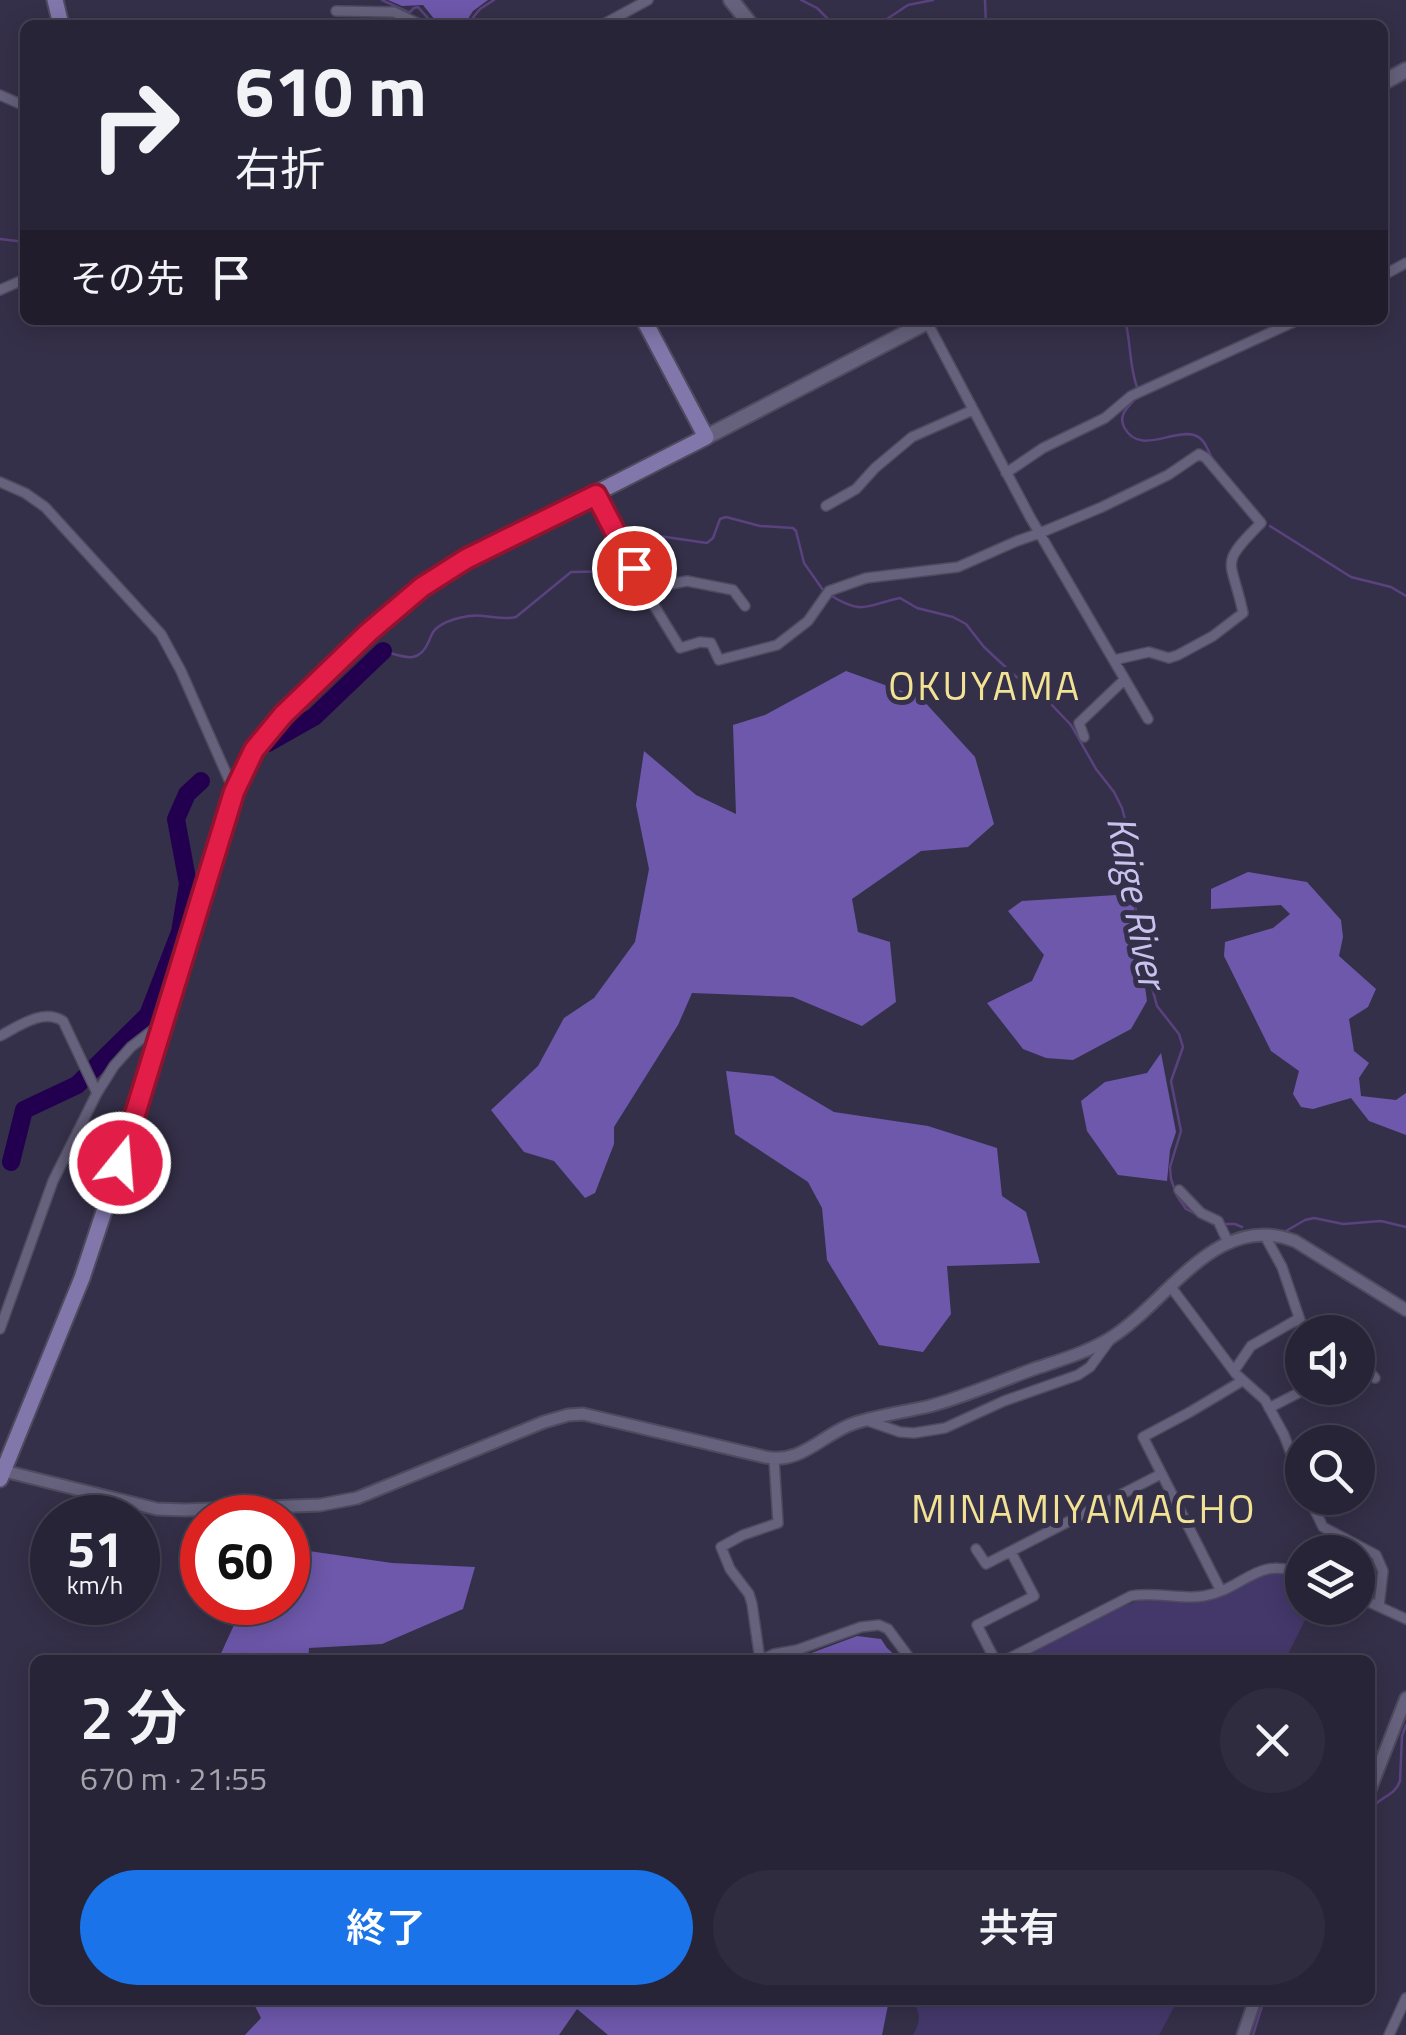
<!DOCTYPE html>
<html lang="ja">
<meta charset="utf-8">
<style>
body{margin:0;font-family:"Titillium Web","Noto Sans JP",sans-serif;background:#302c3f;color:#f1f3f6;height:100vh;display:flex;flex-direction:column;font-size:38px;white-space:nowrap}
*{box-sizing:border-box;margin:0}
p{font-size:32px;color:#a5a4ad}
.icon{flex:none;width:55px;height:55px;fill:none;stroke:currentColor;stroke-width:2;stroke-linecap:round;stroke-linejoin:round}
.map{position:relative;flex:1;overflow:hidden}
.side{position:absolute;left:30px;top:1655px;width:1345px;height:350px;display:flex;flex-direction:column;background:#282437;border-radius:15px;box-shadow:0 5px 25px #0003,0 0 0 2px #444152}
.side>*{flex:none}
.banner{position:absolute;left:20px;top:20px;width:1368px;height:305px;border-radius:15px;box-shadow:0 5px 25px #0003,0 0 0 2px #444152;background:#282437;color:#f1f3f6;overflow:hidden}
.tools{position:absolute;left:1285px;top:1315px;display:grid;gap:20px}
.tools a{display:grid;place-items:center;width:90px;height:90px;border-radius:50%;background:#282437;box-shadow:0 5px 25px #0003,0 0 0 2px #444152;font-size:50px}
.speed{position:absolute;left:30px;top:1495px;display:flex;gap:20px;font-size:50px;font-weight:700;text-align:center}
.speed>*{display:grid;place-content:center;width:130px;height:130px;border-radius:50%;background:#282437;box-shadow:0 5px 25px #0003,0 0 0 2px #444152;line-height:1}
.speed small{font-size:25px;font-weight:400}
.speed .limit{border:15px solid #d22;background:#fff;color:#111}
.pin{position:absolute;display:grid;place-items:center;width:85px;height:85px;color:#fff;margin:-42px;border:5px solid #fff;border-radius:50%;box-shadow:0 2px 10px #0007}
.me{position:absolute;width:110px;margin:-55px;rotate:17deg;stroke-linejoin:round;filter:drop-shadow(0 0 8px #0008)}
.turn{display:flex;align-items:center;gap:35px;height:210px;padding:0 50px;font-size:45px}
.turn .icon{width:130px;height:130px;stroke-width:2.5}
.turn b{display:block;font-size:70px;line-height:85px}
.then{display:flex;align-items:center;height:95px;padding:0 50px;background:#0003;gap:20px;font-size:38px}
.round{display:grid;place-items:center;flex:none;width:105px;height:105px;border-radius:52px;background:#302c3f}
.head{display:flex;align-items:center;justify-content:space-between;height:170px;padding:0 50px}
h1{font-size:60px;font-weight:600;line-height:75px}
.cta{display:flex;gap:20px;margin-top:auto;padding:20px 50px}
.cta a{flex:1;height:115px;border-radius:60px;background:#1a73e8;color:#fff;font-size:40px;font-weight:600;line-height:115px;text-align:center}
.cta a+a{background:#302c3f;color:#f1f3f6}
.map>svg:first-child{display:block}
.green{fill:#44386b}
.forest{fill:#6d58ab}
.lines{fill:none;stroke-linecap:round;stroke-linejoin:round}
.stream{stroke:#5a427e;stroke-width:2.5}
.river{stroke:#22004f;stroke-width:18}
.minor-casing{stroke:#4f4b5f;stroke-width:12}
.tertiary-casing{stroke:#4f4b5f;stroke-width:15}
.secondary-casing{stroke:#4f4b5f;stroke-width:18}
.primary-casing{stroke:#4f4b5f;stroke-width:19}
.minor{stroke:#66617c;stroke-width:9}
.tertiary{stroke:#66617c;stroke-width:11}
.secondary{stroke:#66617c;stroke-width:14}
.primary{stroke:#8277ab;stroke-width:15}
.route-casing{stroke:#92132f;stroke-width:25}
.route{stroke:#e11d48;stroke-width:18}
.labels{text-anchor:middle;stroke-width:10;stroke-linejoin:round;paint-order:stroke}
.neighbourhood-label{font-size:40px;letter-spacing:2.5px;fill:#f2e293;stroke:#353049}
.water-label{font-size:40px;font-style:italic;fill:#c9c1ee;stroke:#353049}
</style>
<div class="map">
<svg width="1406" height="2035" viewBox="0 0 1406 2035">
<rect width="100%" height="100%" fill="#353049"/>
<path class="green" d="M 1266,1570 L 1285,1572 L 1302,1580 L 1302,1608 L 1311,1608 L 1285,1660 L 1018,1660 L 1119,1608 L 1141,1600 L 1206,1601 L 1233,1589 Z
M 911,2000 L 1178,2000 L 1159,2035 L 913,2035 C 921,2022 921,2011 911,2000 Z"/>
<path class="forest" d="M 388,0 L 488,0 L 473,11 L 464,25 L 439,25 L 423,5 L 402,6 Z
M 846,671 L 921,698 L 975,757 L 994,824 L 968,847 L 921,851 L 852,899 L 858,932 L 890,942 L 896,1002 L 862,1026 L 793,997 L 692,993 L 678,1025 L 614,1127 L 614,1144 L 595,1193 L 585,1198 L 554,1161 L 524,1152 L 491,1110 L 538,1066 L 564,1018 L 594,998 L 635,942 L 649,869 L 636,805 L 644,751 L 696,795 L 736,814 L 733,725 L 765,715 Z
M 1248,872 L 1307,882 L 1341,920 L 1343,937 L 1339,956 L 1376,989 L 1368,1007 L 1349,1019 L 1354,1051 L 1369,1063 L 1359,1078 L 1361,1096 L 1396,1100 L 1406,1093 L 1406,1135 L 1369,1121 L 1351,1098 L 1313,1109 L 1301,1107 L 1293,1094 L 1299,1071 L 1271,1051 L 1224,956 L 1225,942 L 1273,928 L 1290,914 L 1281,905 L 1211,909 L 1211,889 Z
M 1132,894 L 1147,1001 L 1131,1029 L 1073,1060 L 1046,1058 L 1023,1049 L 987,1003 L 1032,981 L 1044,955 L 1008,911 L 1022,901 Z
M 1161,1053 L 1176,1132 L 1170,1150 L 1167,1181 L 1118,1175 L 1087,1131 L 1081,1101 L 1105,1082 L 1147,1073 Z
M 726,1071 L 773,1076 L 834,1112 L 928,1126 L 997,1148 L 1002,1196 L 1026,1212 L 1040,1263 L 947,1266 L 951,1314 L 923,1352 L 879,1345 L 827,1260 L 822,1208 L 808,1182 L 735,1134 Z
M 288,1548 L 392,1563 L 475,1567 L 463,1609 L 382,1644 L 309,1648 L 308,1660 L 218,1660 L 239,1614 L 247,1603 L 288,1602 Z
M 857,1636 L 881,1639 L 887,1648 L 900,1660 L 785,1660 L 784,1658 L 798,1658 Z
M 252,2000 L 889,2000 L 882,2035 L 608,2035 L 577,2009 L 559,2035 L 245,2035 L 261,2018 Z"/>
<g class="lines">
<path class="stream" d="M 382,0 L 408,12
M 801,0 L 817,8 L 834,25
M 985,0 L 986,25
M 408,14 L 414,8 L 418,7 L 434,25
M 467,25 L 480,9 L 494,0
M 878,25 L 908,5 L 933,0
M 0,239 L 25,242
M 1125,320 C 1131,342 1129,365 1137,387
M 1135,399 C 1128,408 1118,414 1124,427 C 1139,456 1172,429 1194,435 C 1206,439 1207,450 1213,460
M 1270,526 L 1351,577 L 1391,587 L 1406,596
M 637,568 L 641,565 L 642,541 L 645,536 L 652,535 L 707,543 L 713,538 L 720,519 L 726,517 L 760,526 L 793,528 L 796,531 L 804,563 L 823,590
M 830,595 C 864,616 866,605 900,598 L 917,608 L 953,617 L 966,624 L 984,647 L 1014,675 L 1048,701 L 1071,725 L 1096,769 L 1114,792 L 1122,808 L 1130,838 L 1132,850 L 1129,881 L 1135,903 L 1140,943 L 1157,1006 L 1179,1034 L 1183,1047 L 1171,1081 L 1181,1131 L 1170,1167 L 1171,1179 L 1177,1196 L 1186,1209 L 1215,1224
M 383,651 C 404,657 419,665 429,641 C 432,634 432,632 438,627 C 449,619 470,614 484,616 C 495,617 504,620 516,617 L 571,572 L 629,571
M 1223,1224 L 1235,1224 L 1242,1227
M 1286,1231 L 1305,1220 L 1314,1218 L 1343,1224 L 1381,1221 L 1406,1227
M 1370,1812 C 1379,1795 1394,1798 1400,1781 L 1402,1736 L 1406,1725
M 1253,2035 L 1264,2000"/>
<path class="river" d="M 268,743 L 314,717 L 383,651
M 11,1162 L 24,1110 L 77,1085 L 148,1015 L 180,932 L 188,884 L 176,819 L 187,794 L 201,781"/>
<defs>
<path id="minor" d="M 336,11 L 394,12 L 421,25
M 602,25 L 648,0
M 0,95 L 25,106
M 1382,276 L 1406,263
M 0,290 L 25,279
M 927,322 L 1030,517 L 1148,719
M 1006,473 L 1043,448 L 1105,418 L 1131,396 L 1298,320
M 0,482 L 25,493 L 45,507 L 161,634 L 181,671 L 234,791
M 596,495 L 644,589 L 680,648 L 700,642 L 711,643 L 719,660 L 777,645 L 808,621 L 829,591 L 866,578 L 958,567 L 1017,541 L 1040,533 L 1102,507 L 1168,475 L 1199,454 L 1206,458 L 1261,523 C 1217,567 1232,558 1243,613 L 1213,636 L 1178,655 L 1169,658 L 1149,652 L 1114,660
M 826,506 L 856,489 L 875,468 L 912,437 L 973,410
M 644,589 L 687,581 L 733,590 L 745,606
M 1084,737 L 1079,723 L 1124,680
M 0,1036 C 19,1026 43,1008 63,1021 L 97,1093
M 1179,1190 L 1201,1213 L 1218,1221 L 1228,1242
M 1265,1236 L 1282,1267 L 1304,1332
M 1171,1287 L 1236,1374 L 1265,1400 L 1284,1435 L 1302,1482
M 0,1329 L 53,1181 L 97,1093 L 114,1066 L 131,1047 L 162,1023
M 1358,1368 L 1366,1368 L 1375,1378
M 1234,1371 L 1251,1346 L 1298,1319
M 1269,1408 L 1308,1388
M 868,1421 L 900,1432 L 914,1433 L 945,1428 L 1004,1401 L 1078,1375 L 1090,1367 L 1109,1341
M 1309,1498 L 1323,1527 L 1376,1555 L 1383,1571 L 1379,1606
M 976,1549 L 986,1564 L 1161,1474
M 1221,1591 L 1143,1437 L 1190,1412 L 1242,1381
M 1358,1597 L 1406,1619
M 760,1660 L 752,1604 L 749,1594 L 730,1569 L 721,1547 L 743,1535 L 778,1523 L 774,1459
M 761,1660 L 774,1654 L 797,1650 L 861,1627 L 879,1625 L 888,1629 L 911,1660
M 995,1660 L 977,1625 L 1034,1596 L 1011,1552
M 1006,1660 L 1131,1596 C 1155,1591 1180,1600 1204,1596 C 1245,1589 1256,1555 1302,1574
M 1389,2035 L 1406,1998"/>
<path id="tertiary" d="M 4,1471 L 157,1509 L 185,1510 L 320,1505 L 357,1498 L 544,1422 L 568,1415 L 583,1414 L 765,1457 C 802,1465 823,1433 855,1423 C 879,1415 905,1412 930,1406 C 964,1397 998,1382 1031,1370 C 1057,1361 1086,1353 1109,1339 C 1167,1304 1215,1210 1295,1241 L 1406,1310
M 1370,1790 L 1406,1698
M 1243,2035 L 1255,2000"/>
<path id="secondary" d="M 731,0 L 751,25
M 1382,83 L 1406,70
M 706,437 L 931,320"/>
<path id="primary" d="M 55,0 L 61,25
M 0,1479 L 82,1278 L 120,1163 L 234,791 L 254,749 L 283,715 L 369,632 L 422,587 L 467,559 L 706,437 L 644,320"/>
</defs>
<use href="#minor" class="minor-casing"/>
<use href="#tertiary" class="tertiary-casing"/>
<use href="#secondary" class="secondary-casing"/>
<use href="#primary" class="primary-casing"/>
<use href="#minor" class="minor"/>
<use href="#tertiary" class="tertiary"/>
<use href="#secondary" class="secondary"/>
<use href="#primary" class="primary"/>
</g>
<g class="lines">
<defs>
<path id="route" d="M 120,1163 L 234,792 L 254,750 L 283,715 L 369,632 L 422,587 L 466,559 L 596,495 L 634,568"/>
</defs>
<use href="#route" class="route-casing"/>
<use href="#route" class="route"/>
</g>
<g class="labels">
<g class="neighbourhood-label">
<text x="985" y="700">OKUYAMA</text>
<text x="1084" y="1523">MINAMIYAMACHO</text>
</g>
<g class="water-label">
<text transform="translate(1137 902) rotate(79)" y="14">Kaige River</text>
</g>
</g>
</svg>
<div class="tools">
<a><svg class="icon" aria-label="sound" viewBox="0 0 24 24"><path d="M4 9h4l5-4v14l-5-4H4zM17 9q2 3 0 6"/></svg></a>
<a><svg class="icon" aria-label="search" viewBox="0 0 24 24"><circle cx="10" cy="10" r="6"/><path d="M15 15l6 6"/></svg></a>
<a><svg class="icon" aria-label="layers" viewBox="0 0 24 24"><path d="M12 4l9 5-9 5-9-5zM3 14l9 5 9-5"/></svg></a>
</div>
<div class="speed"><div>51<small>km/h</small></div><div class="limit">60</div></div>
<div class="pin" style="left:634px;top:568px;background:#d93025"><svg class="icon" aria-label="arrive" viewBox="0 0 24 24"><path d="M6 21V4h12l-3 4 3 4H6"/></svg></div>
<svg class="me" style="left:120px;top:1163px" viewBox="-20 -20 40 40"><circle r="17" fill="#e11d48" stroke="#fff" stroke-width="3"/><path d="M0-11L8 9 0 5-8 9z" fill="#fff"/></svg>
<div class="banner">
<div class="turn"><svg class="icon" aria-label="right" viewBox="0 0 24 24"><path d="M7 20v-9h11M14 6l5 5-5 5"/></svg><div><b>610 m</b>右折</div></div>
<div class="then">その先<svg class="icon" aria-label="arrive" viewBox="0 0 24 24"><path d="M6 21V4h12l-3 4 3 4H6"/></svg></div>
</div>
<section class="side">
<div class="head"><div><h1>2 分</h1><p>670 m · 21:55</p></div><a class="round"><svg class="icon" aria-label="close" viewBox="0 0 24 24"><path d="M6 6l12 12M18 6L6 18"/></svg></a></div>
<div class="cta"><a>終了</a><a>共有</a></div>
</section>
</div>
